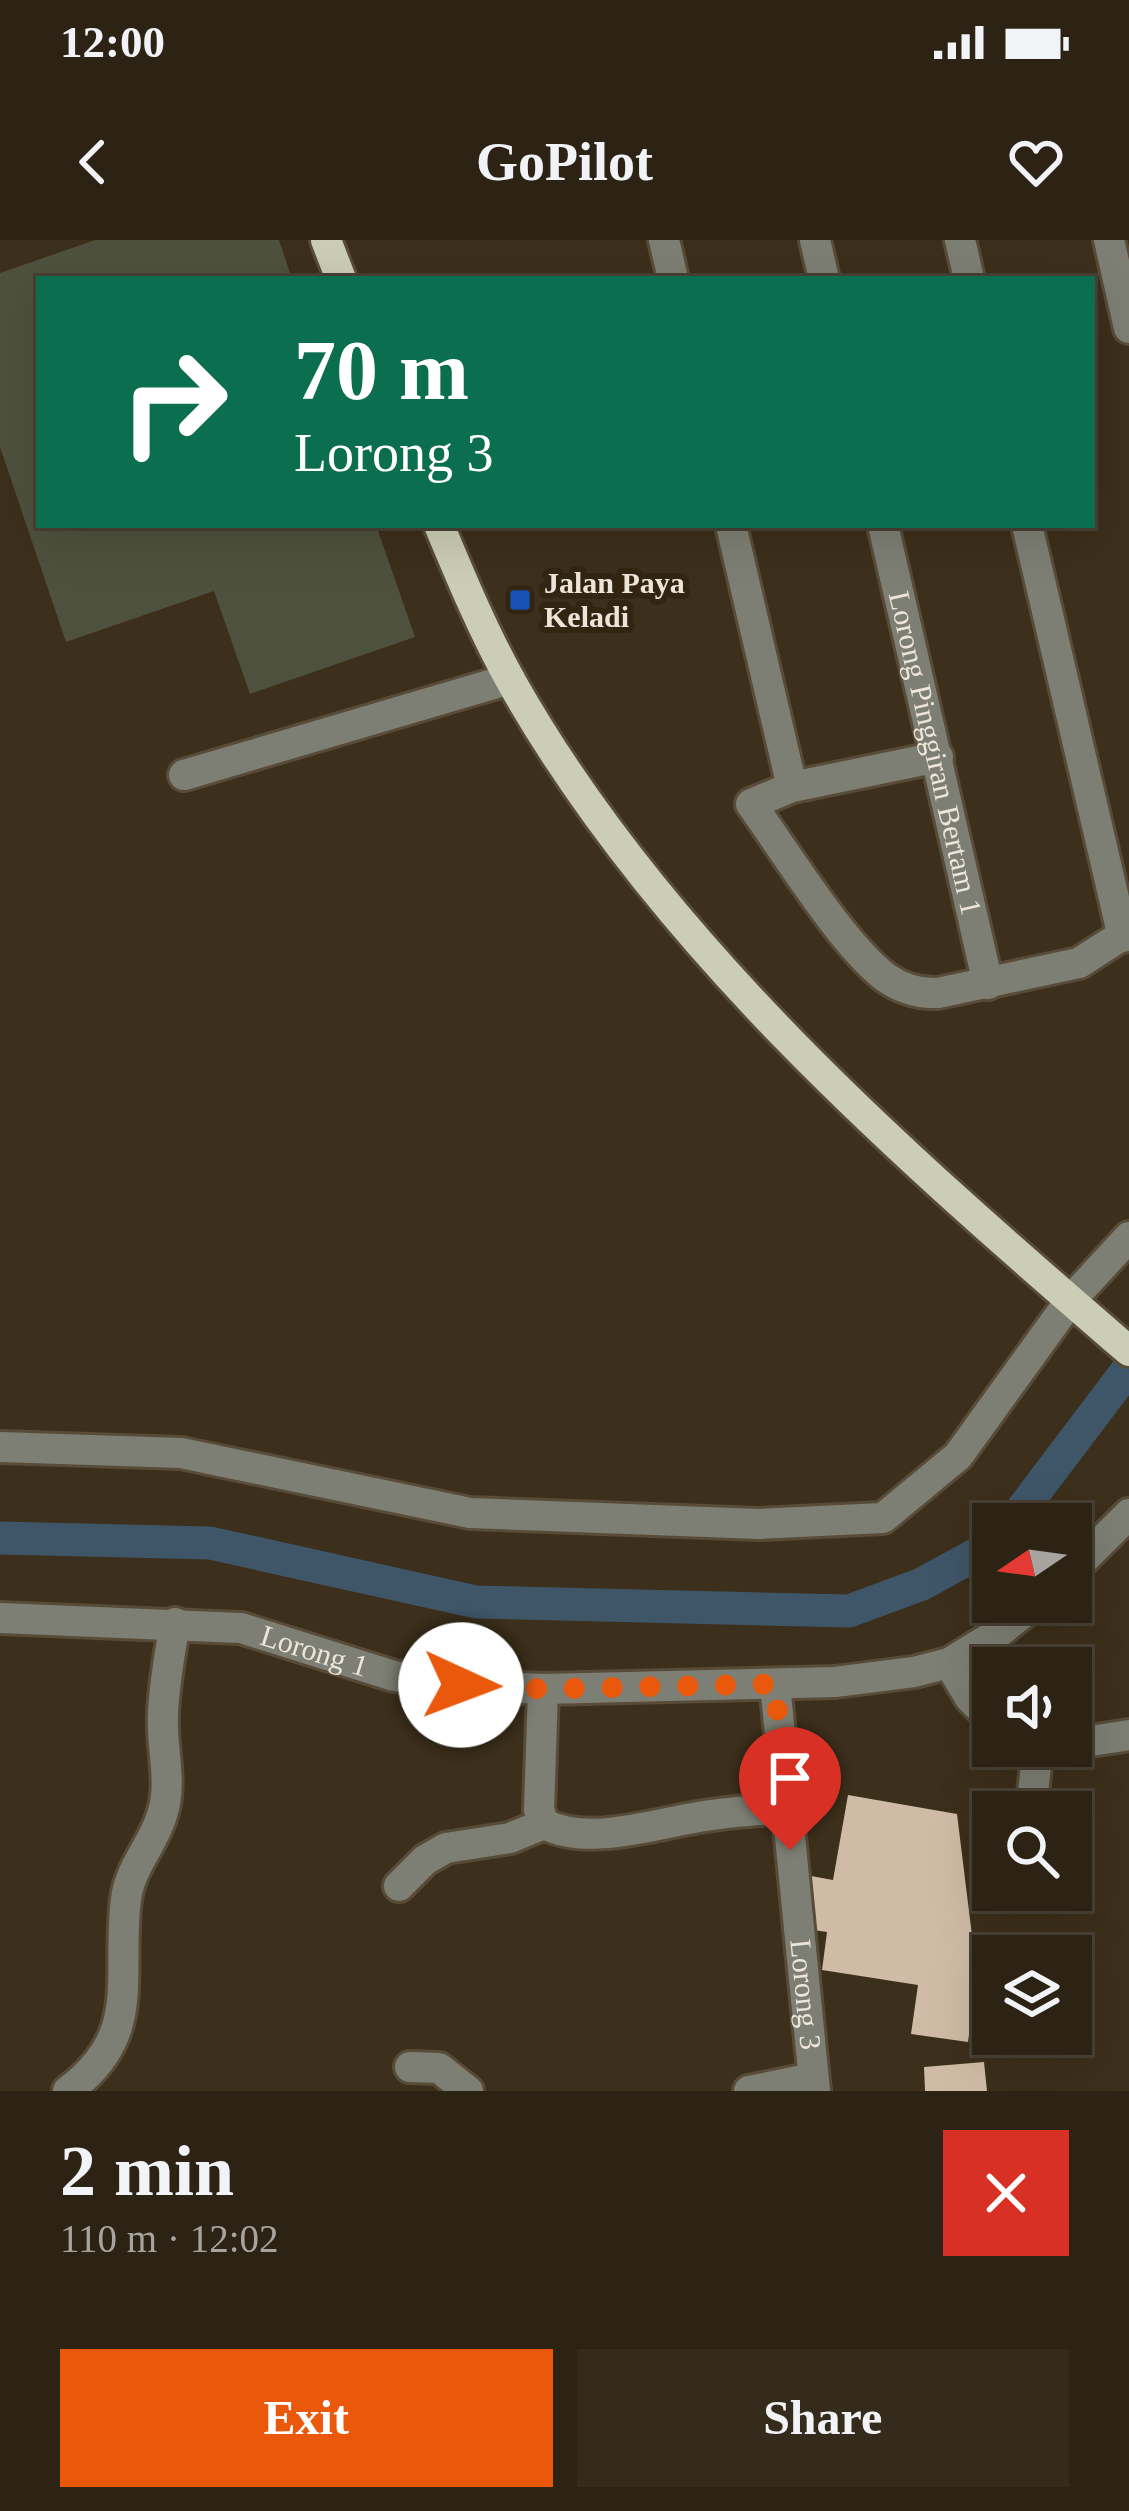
<!DOCTYPE html>
<meta charset="utf-8">
<style>
body{margin:0;font-family:"Times New Roman",serif;background:#352b1d;color:#f1f3f6;height:100vh;display:flex;flex-direction:column;font-size:45px;white-space:nowrap}
*{box-sizing:border-box;margin:0}
p{font-size:39px;color:#a7a4a0}
.icon{flex:none;width:66px;height:66px;fill:none;stroke:currentColor;stroke-width:2;stroke-linecap:round;stroke-linejoin:round}
.map{position:relative;height:1851px;overflow:hidden}
.details{display:flex;flex-direction:column;background:#2d2314;flex:1}
.details>*{flex:none}
.hud{position:absolute;left:36px;top:36px;width:1059px;height:252px;border-radius:0px;box-shadow:0 12px 48px #0002,0 0 0 3px #484034;background:#0b6e4f;color:#fff;overflow:hidden}
.needle{width:78px;rotate:257deg}
.buttons{position:absolute;left:972px;top:1263px;display:grid;gap:24px}
.buttons a{display:grid;place-items:center;width:120px;height:120px;border-radius:0px;background:#2d2314;box-shadow:0 12px 48px #0002,0 0 0 3px #484034;font-size:60px}
.pin{position:absolute;display:grid;place-items:center;width:102px;height:102px;color:#fff;margin:-123px -51px;border-radius:50% 50% 50% 0;rotate:-45deg;box-shadow:0 0 12px #0007}
.pin .icon{rotate:45deg}
.me{position:absolute;width:132px;margin:-66px;rotate:92deg;stroke-linejoin:round;filter:drop-shadow(0 0 9px #0008)}
.turn{display:flex;align-items:center;gap:42px;height:252px;padding:0 60px;font-size:54px}
.turn .icon{width:156px;height:156px;stroke-width:2.5}
.turn b{display:block;font-size:84px;line-height:102px}
.round{display:grid;place-items:center;flex:none;width:126px;height:126px;border-radius:0px;background:#352b1d}
.overview{display:flex;align-items:center;justify-content:space-between;height:204px;padding:0 60px}
h1{font-size:72px;font-weight:600;line-height:90px}
.action{display:flex;gap:24px;margin-top:auto;padding:24px 60px}
.action a{flex:1;height:138px;border-radius:0px;background:#ea580c;color:#fff;font-size:48px;font-weight:600;line-height:138px;text-align:center}
.action a+a{background:#352b1d;color:#f1f3f6}
.status{display:flex;justify-content:space-between;align-items:center;height:84px;padding:0 60px;background:#2d2314;direction:ltr}
.status svg{height:33px;fill:currentColor}
header{display:flex;justify-content:space-between;align-items:center;height:156px;padding:0 60px;background:#2d2314;font-size:54px;font-weight:600}
.map>svg:first-child{display:block}
.green{fill:#4e513d}
.lines{fill:none;stroke-linecap:round;stroke-linejoin:round}
.canal{stroke:#3f5669;stroke-width:33}
.building{fill:#d0bca6}
.minor-casing{stroke:#584c39;stroke-width:36}
.major-casing{stroke:#584c39;stroke-width:36}
.minor{stroke:#7e7f74;stroke-width:30}
.major{stroke:#cbcdb5;stroke-width:30}
.route{stroke:#ea580c;stroke-width:21;stroke-dasharray:0 37.8}
.transit-dot{fill:#1a4fb4;stroke:#322511;stroke-width:4.5}
.labels{text-anchor:middle;stroke-width:12;stroke-linejoin:round;paint-order:stroke}
.poi-label{font-size:30px;font-weight:bold;fill:#ede5d9;stroke:#322511;text-anchor:start}
.street-label{font-size:30px;fill:#ede5d9;stroke:#322511}
</style>
<div class="status"><b>12:00</b><svg viewBox="0 0 49 12"><path d="M0 12V9h3v3zM5 12V6h3v6zM10 12V3h3v9zM15 12V0h3v12zM26 1h20v11H26zM47 4h2v5h-2z"/></svg></div>
<header><svg class="icon" aria-label="back" viewBox="0 0 24 24"><path d="M15 5l-7 7 7 7"/></svg>GoPilot<svg class="icon" aria-label="heart" viewBox="0 0 24 24"><path d="M12 20l-8-8c-3-5 5-10 8-4 3-6 11-1 8 4z"/></svg></header>
<div class="map">
<svg width="1129" height="1851" viewBox="0 0 1129 1851">
<rect width="100%" height="100%" fill="#3c2f1b"/>
<path class="green" d="M 95,0 L 279,0 L 292,39 L 39,39 L 39,285 L 376,285 L 415,397 L 250,454 L 214,351 L 66,402 L 0,207 L 0,33 Z"/>
<g class="lines">
<path class="canal" d="M 1011,1284 L 1129,1128
M 0,1298 L 210,1303 L 476,1362 L 849,1371 L 922,1344 L 993,1305"/>
</g>
<path class="building" d="M 848,1555 L 957,1574 L 977,1736 L 968,1802 L 911,1794 L 918,1745 L 822,1730 L 827,1692 L 806,1689 L 800,1634 L 833,1640 Z
M 984,1822 L 987,1851 L 925,1851 L 924,1827 Z"/>
<g class="lines">
<defs>
<g id="minor">
<path d="M 664,0 L 673,39"/>
<path d="M 815,0 L 824,39"/>
<path d="M 960,0 L 969,39"/>
<path d="M 1109,0 L 1129,88"/>
<path d="M 731,285 L 792,547"/>
<path id="s1" d="M 883,285 L 988,744"/>
<path d="M 1027,285 L 1123,697"/>
<path d="M 938,517 L 792,547 L 751,564 C 785,611 841,703 885,737 C 902,749 919,754 938,753 L 1079,723 L 1129,691"/>
<path d="M 184,535 L 510,439"/>
<path d="M 0,1207 L 181,1213 L 470,1273 L 759,1284 L 883,1278 L 958,1216 L 1070,1061 L 1129,997"/>
<path d="M 1071,1332 L 1129,1274"/>
<path id="s2" d="M 0,1378 L 241,1388 L 394,1436 L 461,1445 L 543,1449 L 835,1442 L 914,1432 L 949,1423 L 998,1393 L 1037,1362"/>
<path d="M 949,1423 L 970,1458 L 993,1481"/>
<path id="s3" d="M 775,1444 L 815,1851"/>
<path d="M 543,1449 L 539,1570 L 544,1584 C 592,1608 661,1581 712,1575 C 736,1571 762,1570 787,1568"/>
<path d="M 1071,1504 L 1129,1495"/>
<path d="M 1031,1572 L 1038,1506"/>
<path d="M 399,1646 L 425,1620 L 446,1608 L 510,1598 L 544,1584"/>
<path d="M 410,1827 L 439,1828 L 468,1851"/>
<path d="M 68,1851 C 144,1794 116,1739 126,1659 C 130,1627 153,1605 162,1575 C 173,1542 161,1508 163,1474 C 164,1444 170,1413 175,1383"/>
<path d="M 749,1851 L 813,1838"/>
</g>
<path id="major" d="M 326,0 L 341,39
M 439,285 C 461,338 484,393 512,443 C 660,705 903,916 1129,1111"/>
</defs>
<use href="#minor" class="minor-casing"/>
<use href="#major" class="major-casing"/>
<use href="#minor" class="minor"/>
<use href="#major" class="major"/>
</g>
<g class="lines">
<path class="route" d="M 461,1445 L 543,1449 L 775,1444 L 790,1610"/>
</g>
<rect class="transit-dot" x="508" y="348" width="24" height="24" rx="6"/>
<g class="labels">
<g class="poi-label">
<text x="544" y="353">Jalan Paya<tspan x="544" dy="34">Keladi</tspan></text>
</g>
<g class="street-label">
<text dy="10" stroke="none"><textPath href="#s1" startOffset="234">Lorong Pinggiran Bertam 1</textPath></text>
<text dy="10" stroke="none"><textPath href="#s2" startOffset="318">Lorong 1</textPath></text>
<text dy="10" stroke="none"><textPath href="#s3" startOffset="312">Lorong 3</textPath></text>
</g>
</g>
</svg>
<div class="buttons">
<a><svg class="needle" viewBox="-14 -14 28 28"><path d="M0-13l5 13h-10z" fill="#e53935"/><path d="M0 13l5-13h-10z" fill="#a7a4a0"/></svg></a>
<a><svg class="icon" aria-label="sound" viewBox="0 0 24 24"><path d="M4 9h4l5-4v14l-5-4H4zM17 9q2 3 0 6"/></svg></a>
<a><svg class="icon" aria-label="search" viewBox="0 0 24 24"><circle cx="10" cy="10" r="6"/><path d="M15 15l6 6"/></svg></a>
<a><svg class="icon" aria-label="layers" viewBox="0 0 24 24"><path d="M12 4l9 5-9 5-9-5zM3 14l9 5 9-5"/></svg></a>
</div>
<div class="pin" style="left:790px;top:1610px;background:#d93025"><svg class="icon" aria-label="arrive" viewBox="0 0 24 24"><path d="M6 21V4h12l-3 4 3 4H6"/></svg></div>
<svg class="me" style="left:461px;top:1445px" viewBox="-20 -20 40 40"><circle r="19" fill="#fff"/><path d="M0-13L10 11 0 6-10 11z" fill="#ea580c"/></svg>
<div class="hud">
<div class="turn"><svg class="icon" aria-label="right" viewBox="0 0 24 24"><path d="M7 20v-9h11M14 6l5 5-5 5"/></svg><div><b>70 m</b>Lorong 3</div></div>
</div>
</div>
<section class="details">
<div class="overview"><div><h1>2 min</h1><p>110 m · 12:02</p></div><a class="round" style="background:#d93025;color:#fff"><svg class="icon" aria-label="close" viewBox="0 0 24 24"><path d="M6 6l12 12M18 6L6 18"/></svg></a></div>
<div class="action"><a>Exit</a><a>Share</a></div>
</section>
